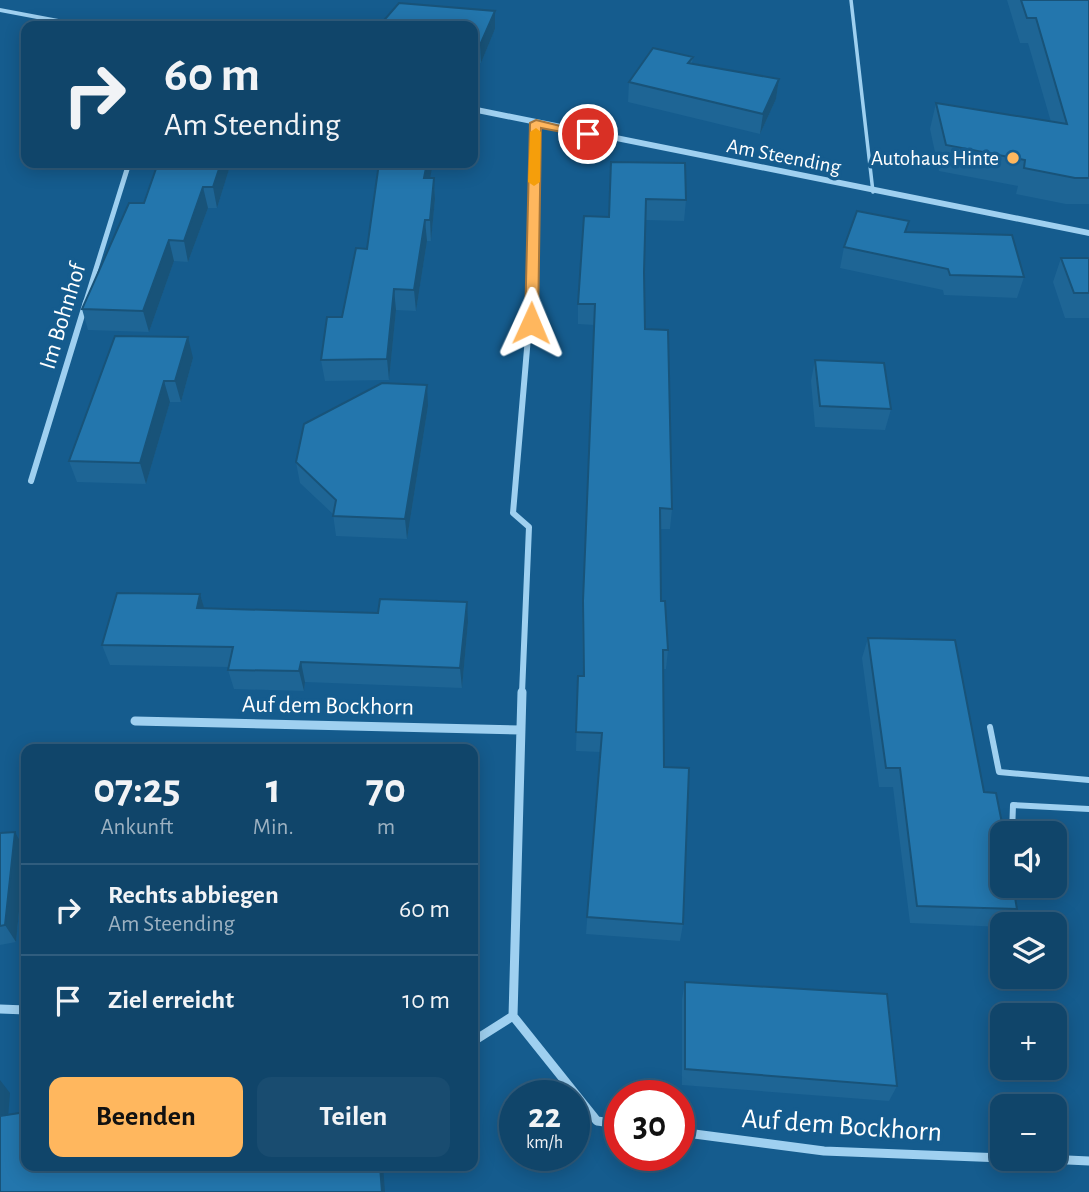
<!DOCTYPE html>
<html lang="de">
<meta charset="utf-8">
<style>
body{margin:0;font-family:"Alegreya Sans",sans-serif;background:#194c70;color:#f1f3f6;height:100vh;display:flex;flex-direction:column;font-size:26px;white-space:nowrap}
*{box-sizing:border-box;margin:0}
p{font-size:23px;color:#9cb1c1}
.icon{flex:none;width:38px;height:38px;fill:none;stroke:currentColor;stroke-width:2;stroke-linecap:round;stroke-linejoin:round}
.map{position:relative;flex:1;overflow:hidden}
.sheet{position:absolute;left:21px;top:744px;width:457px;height:427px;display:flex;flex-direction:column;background:#10456a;border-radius:14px;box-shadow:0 4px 18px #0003,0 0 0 2px #305d7e}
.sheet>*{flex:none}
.hud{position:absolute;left:21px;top:21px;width:457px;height:147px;border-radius:14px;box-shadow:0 4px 18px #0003,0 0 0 2px #305d7e;background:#10456a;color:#f1f3f6;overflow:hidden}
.fabs{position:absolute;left:990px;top:821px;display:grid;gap:14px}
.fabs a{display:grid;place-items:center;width:77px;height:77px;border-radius:14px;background:#10456a;box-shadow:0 4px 18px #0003,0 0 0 2px #305d7e;font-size:35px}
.speed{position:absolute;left:499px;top:1080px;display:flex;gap:14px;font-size:35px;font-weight:700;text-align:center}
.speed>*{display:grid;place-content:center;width:91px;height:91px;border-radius:50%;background:#10456a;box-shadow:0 4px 18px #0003,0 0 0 2px #305d7e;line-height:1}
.speed small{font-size:18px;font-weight:400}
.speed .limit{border:10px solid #d22;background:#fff;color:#111}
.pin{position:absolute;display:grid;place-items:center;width:60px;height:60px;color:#fff;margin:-30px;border:4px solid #fff;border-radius:50%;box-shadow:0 2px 7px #0007}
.me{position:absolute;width:77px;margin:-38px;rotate:1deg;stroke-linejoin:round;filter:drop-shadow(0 0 5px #0008)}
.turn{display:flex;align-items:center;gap:24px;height:147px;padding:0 28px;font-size:32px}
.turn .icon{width:91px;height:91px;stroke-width:2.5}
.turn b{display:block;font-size:49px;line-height:60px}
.eta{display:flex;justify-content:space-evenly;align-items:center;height:119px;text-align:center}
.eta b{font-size:42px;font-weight:700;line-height:49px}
.primary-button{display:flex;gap:14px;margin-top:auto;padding:14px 28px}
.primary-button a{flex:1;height:80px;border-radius:14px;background:#ffb75e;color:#111;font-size:28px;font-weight:700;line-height:80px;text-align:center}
.primary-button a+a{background:#194c70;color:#f1f3f6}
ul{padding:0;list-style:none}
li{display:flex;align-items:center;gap:21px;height:91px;padding:0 28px;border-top:2px solid #305d7e}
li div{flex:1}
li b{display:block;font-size:26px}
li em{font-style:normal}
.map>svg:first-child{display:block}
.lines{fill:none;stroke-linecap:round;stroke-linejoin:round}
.service-far1{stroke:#9fd0f0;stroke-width:3.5}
.service{stroke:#9fd0f0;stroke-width:6}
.minor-far2{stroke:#9fd0f0;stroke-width:5}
.minor-far1{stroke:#9fd0f0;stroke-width:6}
.minor{stroke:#9fd0f0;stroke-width:9}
.tertiary{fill:#9fd0f0;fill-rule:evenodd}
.wall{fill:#1e6595}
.shaded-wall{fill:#185379}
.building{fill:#2376ad;stroke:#185379;stroke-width:2}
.route{fill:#ffb75e;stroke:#a6773d;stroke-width:2}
.slow{fill:#f59e0b}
.poi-dot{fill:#ffb75e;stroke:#155c8e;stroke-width:2.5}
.labels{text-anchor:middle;stroke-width:7;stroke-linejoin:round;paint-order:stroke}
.far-street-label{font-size:21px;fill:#fff;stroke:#155c8e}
.far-poi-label{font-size:21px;fill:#fff;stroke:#155c8e;text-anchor:end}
.street-label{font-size:24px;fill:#fff;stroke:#155c8e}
.near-street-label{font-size:28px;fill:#fff;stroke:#155c8e}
</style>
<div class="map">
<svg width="1089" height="1192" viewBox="0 0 1089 1192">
<rect width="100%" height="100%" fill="#155c8e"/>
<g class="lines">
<path class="service-far1" d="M 851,0 L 873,192"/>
<path class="service" d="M 990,727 L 999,772 L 1089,780
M 1012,833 L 1013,805 L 1089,809"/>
<path class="minor-far2" d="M 85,304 L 129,163
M 531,304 L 536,123"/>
<path class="minor-far1" d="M 31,481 L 86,302
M 522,693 L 529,527 L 513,513 L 531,302"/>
<path class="minor" d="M 135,721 L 520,730
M 0,1009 L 26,1010
M 513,1016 L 522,692
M 472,1042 L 513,1016 L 597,1121 L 620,1124
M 679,1132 L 824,1151 L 1003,1158
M 1025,1158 L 1089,1161"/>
<path class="tertiary" d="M 0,8 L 85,24 L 89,26 L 74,26 L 0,12 Z
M 472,106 L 1089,230 L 1089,236 L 472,112 Z"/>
</g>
<path class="wall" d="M 1007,0 L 1089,0 L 1089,204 L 1066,204 L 1016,194 L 1018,186 L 939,171 L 930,129 L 936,103 L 1051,122 L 1028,43 L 1020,43 Z
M 472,26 L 495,29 L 481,63 L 472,62 Z
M 693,57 L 692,63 L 779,79 L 776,99 L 760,134 L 628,102 L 629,82 Z
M 611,162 L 686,200 L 684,221 L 645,220 L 644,272 L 645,329 L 672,509 L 670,529 L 660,529 L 661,601 L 668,650 L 666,669 L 664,669 L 664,767 L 683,924 L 680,941 L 586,934 L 600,752 L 576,751 L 578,676 L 583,676 L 582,621 L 594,325 L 578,324 L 578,304 L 609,217 Z
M 231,163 L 217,208 L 208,208 L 188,262 L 174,261 L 149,332 L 88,330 L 82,309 L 144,203 Z
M 430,178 L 434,178 L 435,199 L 431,241 L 427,241 L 416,311 L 396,310 L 389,380 L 325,381 L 321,360 L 342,317 Z
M 906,232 L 1024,277 L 1017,298 L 944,295 L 943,290 L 840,268 L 844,247 Z
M 1061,258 L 1089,258 L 1089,318 L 1065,318 L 1053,282 Z
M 115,336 L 193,358 L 181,402 L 170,402 L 146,484 L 77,482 L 69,461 Z
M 815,360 L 891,409 L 885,430 L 815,427 L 811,381 Z
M 428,406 L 407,539 L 336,536 L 333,514 L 300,483 L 296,462 Z
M 200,594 L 204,608 L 468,622 L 462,688 L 305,682 L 304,691 L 234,689 L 228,670 L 228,667 L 110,665 L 102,645 Z
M 868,638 L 984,792 L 1017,909 L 1009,924 L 1003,924 L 1003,927 L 910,923 L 893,787 L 879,787 L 862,658 Z
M 0,833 L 25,850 L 16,942 L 0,945 Z
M 685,982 L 897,1086 L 889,1101 L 682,1085 L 682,999 Z"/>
<path class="shaded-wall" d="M 495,11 L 495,29 L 481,63 L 480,45 Z
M 779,79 L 776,99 L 760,134 L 763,114 Z
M 221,163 L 231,163 L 217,208 L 213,187 Z
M 427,163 L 433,163 L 426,199 L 424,178 Z
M 434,178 L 435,199 L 431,241 L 430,220 Z
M 203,187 L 208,208 L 188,262 L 184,241 Z
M 425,220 L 427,241 L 416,311 L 414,290 Z
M 169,240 L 174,261 L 149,332 L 143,311 Z
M 394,289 L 396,310 L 389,380 L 387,359 Z
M 188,337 L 193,358 L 181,402 L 175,381 Z
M 164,381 L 170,402 L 146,484 L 140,463 Z
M 427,385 L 428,406 L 407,539 L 405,519 Z
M 200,594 L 206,614 L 197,608 Z
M 467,602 L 468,622 L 462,688 L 460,668 Z
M 301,662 L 305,682 L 304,691 L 299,671 Z
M 15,832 L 25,850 L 16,942 L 5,925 Z
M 0,1080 L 10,1093 L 7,1131 L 0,1123 Z
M 380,1166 L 383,1166 L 385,1192 L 382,1192 Z"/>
<path class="building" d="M 1021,0 L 1089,0 L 1089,178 L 1075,178 L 1024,168 L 1025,160 L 946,145 L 936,103 L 1067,124 L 1036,18 L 1027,18 Z
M 399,3 L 495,11 L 480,45 L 472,44 L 472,26 L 379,26 Z
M 653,48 L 693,57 L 688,63 L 779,79 L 763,114 L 629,82 Z
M 611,162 L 685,163 L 686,200 L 646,199 L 644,272 L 645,329 L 668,330 L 672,509 L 660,508 L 661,601 L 665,601 L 668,650 L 663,650 L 664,767 L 689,768 L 683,924 L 587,917 L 602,733 L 576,732 L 578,676 L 584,676 L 583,601 L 595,304 L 578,304 L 584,216 L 609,217 Z
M 158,163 L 221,163 L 213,187 L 203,187 L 184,241 L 169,240 L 143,311 L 82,309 L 129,203 L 144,203 Z
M 379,163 L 427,163 L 424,178 L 434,178 L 430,220 L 425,220 L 414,290 L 394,289 L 387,359 L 321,360 L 327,317 L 342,317 L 356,248 L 367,249 Z
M 857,211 L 909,221 L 905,232 L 1012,235 L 1024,277 L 950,275 L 948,269 L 844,247 Z
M 1061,258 L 1089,258 L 1089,293 L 1074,293 Z
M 115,336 L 188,337 L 175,381 L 164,381 L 140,463 L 69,461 Z
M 815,360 L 884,363 L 891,409 L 820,406 Z
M 382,383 L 427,385 L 405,519 L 333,516 L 336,500 L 296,462 L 304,424 Z
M 117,593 L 200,594 L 197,608 L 378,613 L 380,599 L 467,602 L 460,668 L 301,662 L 299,671 L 228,670 L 233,647 L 102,645 Z
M 868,638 L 955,640 L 984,792 L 996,793 L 1004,833 L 1003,886 L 1013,886 L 1017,909 L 917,906 L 900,768 L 886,768 Z
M 15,832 L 5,925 L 0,926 L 0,833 Z
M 685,982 L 887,994 L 897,1086 L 685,1069 Z
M 26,1112 L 26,1166 L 380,1166 L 382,1192 L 0,1192 L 0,1116 Z"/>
<path class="route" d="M 536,120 L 593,134 L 588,137 L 541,128 L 538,323 L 531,327 L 525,323 L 530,123 Z"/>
<path class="slow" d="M 536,128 L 541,132 L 540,182 L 534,186 L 528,182 L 530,132 Z"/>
<circle class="poi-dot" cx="1013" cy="158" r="7"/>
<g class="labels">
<g class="far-street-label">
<text transform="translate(784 156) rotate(11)" y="7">Am Steending</text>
</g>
<g class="far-poi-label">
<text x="999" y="165">Autohaus Hinte</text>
</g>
<g class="street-label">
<text transform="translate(62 316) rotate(-73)" y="8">Im Bohnhof</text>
<text transform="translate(328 705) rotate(1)" y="8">Auf dem Bockhorn</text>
</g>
<g class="near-street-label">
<text transform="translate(842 1124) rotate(4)" y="10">Auf dem Bockhorn</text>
</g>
</g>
</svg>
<div class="fabs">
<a><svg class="icon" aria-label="sound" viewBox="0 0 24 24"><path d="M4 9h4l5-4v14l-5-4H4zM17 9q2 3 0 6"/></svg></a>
<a><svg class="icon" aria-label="layers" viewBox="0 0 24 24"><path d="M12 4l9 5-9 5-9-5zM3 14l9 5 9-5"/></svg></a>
<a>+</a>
<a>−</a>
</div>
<div class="speed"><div>22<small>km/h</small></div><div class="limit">30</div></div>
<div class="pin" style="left:588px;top:134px;background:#d93025"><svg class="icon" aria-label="arrive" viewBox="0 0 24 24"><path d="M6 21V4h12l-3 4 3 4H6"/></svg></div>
<svg class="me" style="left:531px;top:323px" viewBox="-20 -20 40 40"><path d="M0-17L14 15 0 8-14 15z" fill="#ffb75e" stroke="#fff" stroke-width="4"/></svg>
<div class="hud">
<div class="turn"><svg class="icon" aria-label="right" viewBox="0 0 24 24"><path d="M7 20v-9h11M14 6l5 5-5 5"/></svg><div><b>60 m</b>Am Steending</div></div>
</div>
<section class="sheet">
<div class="eta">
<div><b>07:25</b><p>Ankunft</p></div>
<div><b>1</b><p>Min.</p></div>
<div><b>70</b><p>m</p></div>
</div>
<ul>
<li><svg class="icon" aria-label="right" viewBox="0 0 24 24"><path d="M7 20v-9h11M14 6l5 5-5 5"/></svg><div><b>Rechts abbiegen</b><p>Am Steending</p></div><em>60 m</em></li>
<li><svg class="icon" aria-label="arrive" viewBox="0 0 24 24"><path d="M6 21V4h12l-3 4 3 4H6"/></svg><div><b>Ziel erreicht</b></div><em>10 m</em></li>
</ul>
<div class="primary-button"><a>Beenden</a><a>Teilen</a></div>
</section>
</div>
